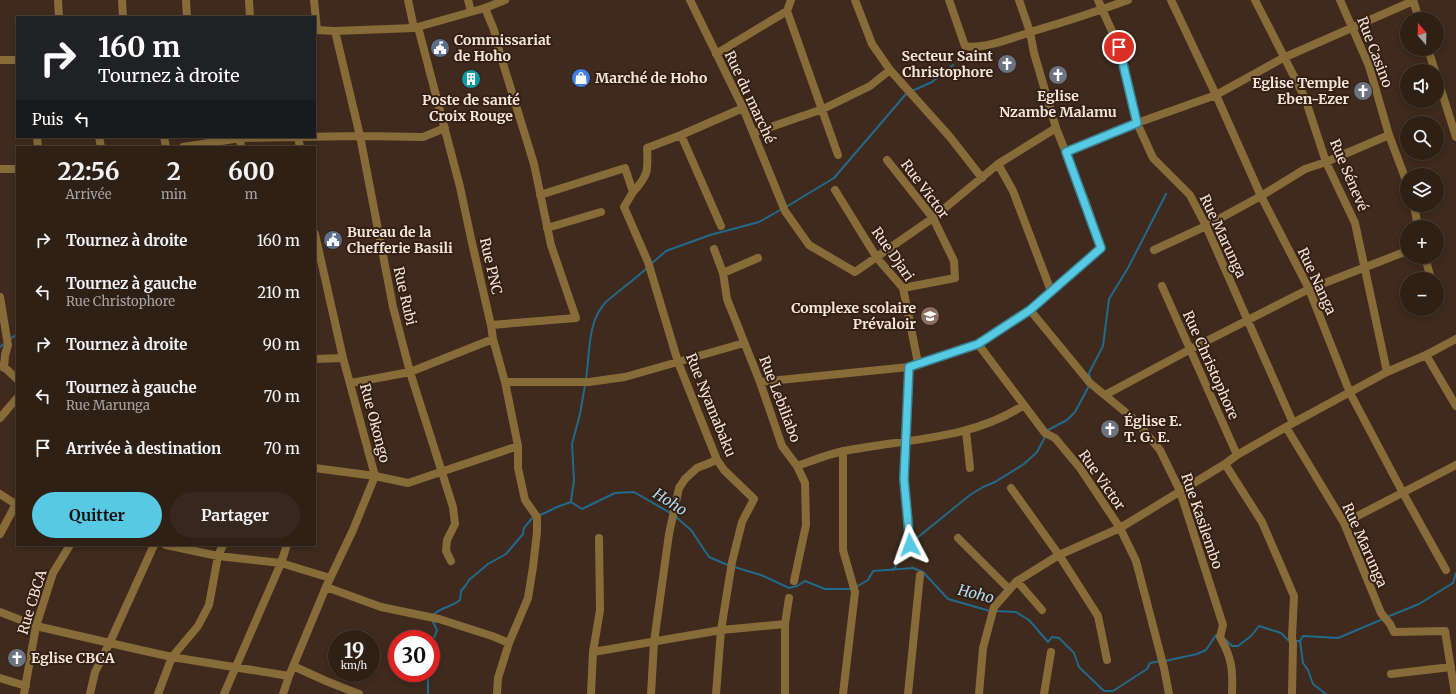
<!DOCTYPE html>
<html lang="fr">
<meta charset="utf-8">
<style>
body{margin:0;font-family:Merriweather,serif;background:#37281f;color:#f1f3f6;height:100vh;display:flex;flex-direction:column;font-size:15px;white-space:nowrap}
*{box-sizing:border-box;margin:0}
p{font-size:13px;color:#a7a3a1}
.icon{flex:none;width:22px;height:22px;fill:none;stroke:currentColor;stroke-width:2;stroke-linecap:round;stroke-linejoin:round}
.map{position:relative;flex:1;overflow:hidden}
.panel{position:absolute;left:16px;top:146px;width:300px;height:400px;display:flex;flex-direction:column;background:#2f2016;border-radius:0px;box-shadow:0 2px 6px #0003,0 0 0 1px #4a3e35}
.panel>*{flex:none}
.hud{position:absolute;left:16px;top:16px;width:300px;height:122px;border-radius:0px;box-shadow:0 2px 6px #0003,0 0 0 1px #4a3e35;background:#202124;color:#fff;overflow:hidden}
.needle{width:26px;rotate:340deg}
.controls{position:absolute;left:1400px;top:12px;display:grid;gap:8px}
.controls a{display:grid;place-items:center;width:44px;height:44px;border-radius:50%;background:#2f2016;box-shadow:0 2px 6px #0003,0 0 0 1px #4a3e35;font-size:20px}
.speed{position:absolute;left:328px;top:630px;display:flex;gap:8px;font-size:20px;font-weight:700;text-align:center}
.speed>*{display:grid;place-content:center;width:52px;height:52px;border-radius:50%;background:#2f2016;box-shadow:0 2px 6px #0003,0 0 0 1px #4a3e35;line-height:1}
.speed small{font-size:10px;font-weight:400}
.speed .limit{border:6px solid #d22;background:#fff;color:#111}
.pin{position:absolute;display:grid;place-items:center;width:34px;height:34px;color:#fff;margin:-17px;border:2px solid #fff;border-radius:50%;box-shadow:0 1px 4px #0007}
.me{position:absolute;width:44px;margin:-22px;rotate:356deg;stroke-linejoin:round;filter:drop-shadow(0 0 3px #0008)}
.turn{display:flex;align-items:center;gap:14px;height:84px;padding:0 16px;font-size:18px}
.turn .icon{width:52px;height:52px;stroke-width:2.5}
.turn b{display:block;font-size:28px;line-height:34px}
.then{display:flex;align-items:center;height:38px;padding:0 16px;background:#0003;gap:8px;font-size:15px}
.eta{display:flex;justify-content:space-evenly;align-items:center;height:68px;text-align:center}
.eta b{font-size:24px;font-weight:700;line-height:28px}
.action{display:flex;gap:8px;margin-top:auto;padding:8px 16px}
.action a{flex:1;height:46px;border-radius:24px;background:#57c9e2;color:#111;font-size:16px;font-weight:700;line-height:46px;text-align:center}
.action a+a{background:#37281f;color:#f1f3f6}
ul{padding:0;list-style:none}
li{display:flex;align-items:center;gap:12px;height:52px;padding:0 16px}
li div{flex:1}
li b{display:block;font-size:15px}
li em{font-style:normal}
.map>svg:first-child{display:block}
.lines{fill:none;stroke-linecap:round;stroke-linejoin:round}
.stream{stroke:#216a8b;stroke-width:2}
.minor{stroke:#876c3a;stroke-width:8}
.tertiary{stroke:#876c3a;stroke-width:8}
.route-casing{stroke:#398393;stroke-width:10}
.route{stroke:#57c9e2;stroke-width:7}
.labels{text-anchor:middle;stroke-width:4;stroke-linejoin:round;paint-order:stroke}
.poi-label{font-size:14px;font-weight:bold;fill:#f3e5dc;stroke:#342013;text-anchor:start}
.street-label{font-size:14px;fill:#f3e5dc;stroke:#342013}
.water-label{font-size:15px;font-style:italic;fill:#afdbf2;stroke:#342013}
</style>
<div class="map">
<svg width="1456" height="694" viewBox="0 0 1456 694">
<rect width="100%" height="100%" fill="#3f2a1d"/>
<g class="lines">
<path class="stream" d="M 912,91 L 932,82 L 953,65
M 786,207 L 834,178 L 906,94 L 908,93
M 651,264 L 666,251 L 710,235 L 759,222 L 782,209
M 10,339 L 17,334
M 0,347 L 5,343
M 1090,378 L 1089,373 L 1103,346 L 1109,299 L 1128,268 L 1166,194
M 586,379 C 590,354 587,321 606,302 C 618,291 634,280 647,268
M 1048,431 L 1048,430 L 1067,420 L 1075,412 L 1090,384
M 571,501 L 574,480 L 572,444 L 580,414 L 585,385
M 571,502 L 582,509 L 615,493 L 634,492 L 672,514
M 539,515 L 545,513 L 557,507 L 571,502
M 676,517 L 691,530 L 709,557 L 730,566
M 912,542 L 970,495 L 983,487 L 995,482 L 1024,464 L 1037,452 L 1046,435
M 734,567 L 761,575 L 789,588 L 797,586 L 805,581 L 825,589 L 852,589
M 893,570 L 908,547
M 856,587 L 868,580 L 873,571 L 913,568 L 923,572 L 948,599 L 990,611
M 995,611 L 1016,612 L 1029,620 L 1048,642 L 1052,637 L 1059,638 L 1074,653 L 1079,667 L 1104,691 L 1113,691 L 1147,669 L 1150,663 L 1161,661
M 433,615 C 441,607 452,607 460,600 L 461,591 L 466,585 L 469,580 L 488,564 L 506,554 L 523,534 L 524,528 L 533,517
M 1387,617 L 1419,604 L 1453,583 L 1456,573
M 1226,640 L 1232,646 L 1238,646 L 1251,636 L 1259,626 L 1281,633 L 1288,640 L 1290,640
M 1294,641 L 1300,641
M 1300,641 L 1303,636 L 1338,638 L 1383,619
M 1300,641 L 1303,663 L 1308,670 L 1313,684 L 1326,694
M 431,646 L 437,630 L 432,620
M 1165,661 L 1197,654 L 1206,650 L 1216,635 L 1219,635
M 427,673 L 428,679 L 428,694"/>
<path class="minor" d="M 122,0 L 123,17
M 186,0 L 187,17
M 249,0 L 250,17
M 314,0 L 317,30
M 408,0 L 414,28
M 468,0 L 471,11
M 690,0 L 743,108 L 785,211 L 809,245 L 855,272 L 933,218 L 998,164 L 1056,128
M 791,0 L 787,11 L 838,155
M 855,0 L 872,44 L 890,70 L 950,137 L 982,178
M 949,0 L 965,46 C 984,50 1017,36 1037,30 C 1068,21 1098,11 1128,0
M 1098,0 L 1119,47 L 1137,123 L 1153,158 L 1190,195 L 1206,226 L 1293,423
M 1171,0 L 1216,95 L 1261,196 L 1309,289 L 1350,393 L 1403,493 L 1446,570
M 1255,0 L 1305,98 L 1326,162 L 1355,223 L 1387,372
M 1340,0 L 1369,66 L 1389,135 L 1407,183
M 1413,0 L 1419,19
M 485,8 L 494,30 L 498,47 L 534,164 L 551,245 L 576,318 L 491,325
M 418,27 L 460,187 L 472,243 L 491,325 L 493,339 L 505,382 L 518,446 L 518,468 L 525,500 L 537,517 L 537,532 L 533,567 L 528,598 L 509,643 L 498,678 L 497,694
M 335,31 L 360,136 L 393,307 L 410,372 L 453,507 L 455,524 L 447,540 L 446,551 L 451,561
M 1428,49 L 1435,71
M 716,54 L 787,11
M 1437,77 L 1456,137
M 753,133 L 823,109 L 870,86 L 890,70
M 681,135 L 721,226
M 37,137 L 38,147
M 99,137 L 101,147
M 164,137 L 166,147
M 240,137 L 241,147
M 298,137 L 300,147
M 183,147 L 240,138 L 360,136 L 423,137 L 445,128
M 1066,152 L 1137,123 L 1216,95 L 1283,58 L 1413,1
M 887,160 L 933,218 L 954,261 L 955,278 L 903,288
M 998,164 L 1013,191 L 1051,291
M 0,169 L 17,169
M 835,190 L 877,258 L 903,288 L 918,363
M 633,192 C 649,175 648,170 647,148 L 681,135 L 743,108
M 540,195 L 625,168 L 633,192 L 624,207 L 648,262 L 678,362 L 717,460 L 724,470 L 754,499 L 742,522 L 732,562 L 721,630 L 716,694
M 1414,205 L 1418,227
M 547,228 L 601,212
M 714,249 L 723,273 L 727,299 L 760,382 L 782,446 L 797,466 L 805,483 L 806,525 L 794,581
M 1154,250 L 1206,226 L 1261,196 L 1305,169 L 1326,162 L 1389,135
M 1425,257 L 1431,279
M 723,273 L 758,258
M 1162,286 L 1237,455
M 0,297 L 8,345 L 5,355 L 4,368
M 1030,310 L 1090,383 L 1135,420 L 1160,450 L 1180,491 L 1223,625 L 1220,637 C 1232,658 1233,670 1232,694
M 978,344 L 1045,433 L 1055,438 L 1080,468 L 1120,528 L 1136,561 L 1164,668 L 1169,694
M 1426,355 L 1456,406
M 315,359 L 343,358
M 2,365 L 17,379
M 909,367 L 904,479 L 910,545 L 916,555
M 505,382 L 589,382 L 625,377 L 744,343
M 760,382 L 909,367 L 978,344 L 1030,310 L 1101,248 L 1086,203 L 1056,128 L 1034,53 L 1030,32 L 1019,0
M 351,383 L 410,372 L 493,339
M 1105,395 L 1189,350 L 1309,289 L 1407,251
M 0,418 L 17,398
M 1286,427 L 1344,523 L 1381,613 L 1390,624 L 1394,632 L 1445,631 L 1455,694
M 966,431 L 970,468
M 843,451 L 843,550 L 855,592 L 843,694
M 1225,464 L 1262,522 L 1294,596 L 1292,637 L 1293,644 L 1292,694
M 797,466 C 812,461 828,454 844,451 C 905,439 971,440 1024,405
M 315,468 L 375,476 L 408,483 L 518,446
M 1011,488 L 1059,555 L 1098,616 L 1107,660
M 0,494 L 17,505
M 1344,523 L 1456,465
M 0,534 L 17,502
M 958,538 L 1009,589
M 166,545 L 218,556 L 281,563 L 330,578
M 1017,581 L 1042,610
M 326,587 L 381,607 L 439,619 L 492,636 L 509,643
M 0,612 L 36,626 L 136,649 L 172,657 L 289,676
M 593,652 L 721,630 L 785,624
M 293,666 L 326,681 L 359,694
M 1391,674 L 1451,667
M 0,678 L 26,686
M 24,694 L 36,626 L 53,573 L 70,545
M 90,694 L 95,672 L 110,642 L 154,545
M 158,694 L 172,657 L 198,626 L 209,605 L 218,556 L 223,545
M 224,694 L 281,563 L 287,545
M 283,694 L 289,676 L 326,587 L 353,530 L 375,476 L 343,358 L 315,234
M 591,694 L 593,652 L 600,610 L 599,538
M 651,694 L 654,642 L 669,534 L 679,488 L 685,479 L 697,468 L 717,460
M 785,694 L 785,624 L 789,598
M 908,694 L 920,575
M 979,694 L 983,648 L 994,607 L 1017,581 L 1059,555 L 1120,528 L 1225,464 L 1237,455 L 1293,423 L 1387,372 L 1426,355 L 1456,339
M 1044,694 L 1051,652"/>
<path class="tertiary" d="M 58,0 L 59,17
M 315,30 L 335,31 L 414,28 L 485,8 L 505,0
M 0,60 L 17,60"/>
</g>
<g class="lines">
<defs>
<path id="route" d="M 910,545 L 904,479 L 909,367 L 978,344 L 1030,310 L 1101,248 L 1066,152 L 1137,123 L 1119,47"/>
</defs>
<use href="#route" class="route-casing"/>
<use href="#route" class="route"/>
</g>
<defs>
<symbol id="civic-disc" viewBox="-11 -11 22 22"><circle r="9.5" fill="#5c6f8a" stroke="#342013"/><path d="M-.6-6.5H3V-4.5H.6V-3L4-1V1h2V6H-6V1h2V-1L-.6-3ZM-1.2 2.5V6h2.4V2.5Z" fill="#fff"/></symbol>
<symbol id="church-disc" viewBox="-11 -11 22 22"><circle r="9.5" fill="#6b7280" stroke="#342013"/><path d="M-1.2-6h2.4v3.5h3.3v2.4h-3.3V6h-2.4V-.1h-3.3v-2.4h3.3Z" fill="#fff"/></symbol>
<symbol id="shop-disc" viewBox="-11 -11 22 22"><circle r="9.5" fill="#3f7fe0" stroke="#342013"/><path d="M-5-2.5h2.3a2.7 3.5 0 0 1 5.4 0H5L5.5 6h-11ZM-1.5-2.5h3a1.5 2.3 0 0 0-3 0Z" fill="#fff"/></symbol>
<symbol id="building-disc" viewBox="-11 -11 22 22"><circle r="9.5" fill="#0f9aa8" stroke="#342013"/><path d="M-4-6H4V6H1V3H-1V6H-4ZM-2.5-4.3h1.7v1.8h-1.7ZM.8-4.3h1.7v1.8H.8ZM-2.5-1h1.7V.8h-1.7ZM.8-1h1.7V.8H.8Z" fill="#fff"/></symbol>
<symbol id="school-disc" viewBox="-11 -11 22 22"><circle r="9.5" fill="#8d6e63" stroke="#342013"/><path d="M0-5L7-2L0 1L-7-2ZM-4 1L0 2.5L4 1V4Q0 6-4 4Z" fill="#fff"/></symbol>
</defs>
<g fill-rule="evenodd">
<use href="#civic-disc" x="429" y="37" width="22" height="22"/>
<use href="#church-disc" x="996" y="53" width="22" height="22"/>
<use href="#church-disc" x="1047" y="64" width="22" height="22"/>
<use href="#shop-disc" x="570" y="67" width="22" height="22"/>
<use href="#building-disc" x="460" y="68" width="22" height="22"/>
<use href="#church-disc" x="1352" y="80" width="22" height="22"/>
<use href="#civic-disc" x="322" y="229" width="22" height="22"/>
<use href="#school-disc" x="919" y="305" width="22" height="22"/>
<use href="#church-disc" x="1099" y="418" width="22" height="22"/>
<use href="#church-disc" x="6" y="647" width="22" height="22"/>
</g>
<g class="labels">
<g class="poi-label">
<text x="454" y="45">Commissariat<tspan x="454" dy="16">de Hoho</tspan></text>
<text x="993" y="61" text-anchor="end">Secteur Saint<tspan x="993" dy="16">Christophore</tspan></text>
<text x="595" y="83">Marché de Hoho</text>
<text x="1349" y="88" text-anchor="end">Eglise Temple<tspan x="1349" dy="16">Eben-Ezer</tspan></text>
<text x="1058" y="101" text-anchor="middle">Eglise<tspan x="1058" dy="16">Nzambe Malamu</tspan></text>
<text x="471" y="105" text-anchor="middle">Poste de santé<tspan x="471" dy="16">Croix Rouge</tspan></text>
<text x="347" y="237">Bureau de la<tspan x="347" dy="16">Chefferie Basili</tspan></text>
<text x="916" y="313" text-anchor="end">Complexe scolaire<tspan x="916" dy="16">Prévaloir</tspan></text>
<text x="1124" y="426">Église E.<tspan x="1124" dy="16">T. G. E.</tspan></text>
<text x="31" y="663">Eglise CBCA</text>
</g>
<g class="street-label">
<text transform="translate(1375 52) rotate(69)" y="5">Rue Casino</text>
<text transform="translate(750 97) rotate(65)" y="5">Rue du marché</text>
<text transform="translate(1349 175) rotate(67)" y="5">Rue Sénevé</text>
<text transform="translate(925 189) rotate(53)" y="5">Rue Victor</text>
<text transform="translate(1223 236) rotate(65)" y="5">Rue Marunga</text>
<text transform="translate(893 254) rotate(55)" y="5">Rue Djari</text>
<text transform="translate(491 266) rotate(77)" y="5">Rue PNC</text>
<text transform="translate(1317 281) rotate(65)" y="5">Rue Nanga</text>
<text transform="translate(405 296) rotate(77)" y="5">Rue Rubi</text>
<text transform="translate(1211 365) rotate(66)" y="5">Rue Christophore</text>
<text transform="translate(780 399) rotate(69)" y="5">Rue Lebiliabo</text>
<text transform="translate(711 405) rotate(68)" y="5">Rue Nyamabaku</text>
<text transform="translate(375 423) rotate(75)" y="5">Rue Okongo</text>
<text transform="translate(1102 480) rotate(55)" y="5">Rue Victor</text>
<text transform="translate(1202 521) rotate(71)" y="5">Rue Kasilembo</text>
<text transform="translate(1365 545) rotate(66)" y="5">Rue Marunga</text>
<text transform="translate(32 602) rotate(-73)" y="5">Rue CBCA</text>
</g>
<g class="water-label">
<text transform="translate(670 502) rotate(33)" y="5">Hoho</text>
<text transform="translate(976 594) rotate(14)" y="5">Hoho</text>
</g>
</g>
</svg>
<div class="controls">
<a><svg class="needle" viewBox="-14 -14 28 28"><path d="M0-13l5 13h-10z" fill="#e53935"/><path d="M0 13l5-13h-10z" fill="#a7a3a1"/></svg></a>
<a><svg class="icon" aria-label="sound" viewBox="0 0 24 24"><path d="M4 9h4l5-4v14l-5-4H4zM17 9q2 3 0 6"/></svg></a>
<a><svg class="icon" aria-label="search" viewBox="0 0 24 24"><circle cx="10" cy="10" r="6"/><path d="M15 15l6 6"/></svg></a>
<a><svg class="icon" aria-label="layers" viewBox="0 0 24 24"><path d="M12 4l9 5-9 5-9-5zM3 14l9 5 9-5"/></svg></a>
<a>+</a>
<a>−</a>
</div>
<div class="speed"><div>19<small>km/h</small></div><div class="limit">30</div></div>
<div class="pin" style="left:1119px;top:47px;background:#d93025"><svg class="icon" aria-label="arrive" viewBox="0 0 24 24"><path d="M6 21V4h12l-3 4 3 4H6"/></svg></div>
<svg class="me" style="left:910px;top:545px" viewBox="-20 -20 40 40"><path d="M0-17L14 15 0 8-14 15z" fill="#57c9e2" stroke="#fff" stroke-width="4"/></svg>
<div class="hud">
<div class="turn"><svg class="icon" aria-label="right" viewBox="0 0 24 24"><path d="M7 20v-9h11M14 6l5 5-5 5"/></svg><div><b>160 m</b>Tournez à droite</div></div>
<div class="then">Puis<svg class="icon" aria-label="left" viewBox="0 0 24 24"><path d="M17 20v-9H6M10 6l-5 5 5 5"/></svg></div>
</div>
<section class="panel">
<div class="eta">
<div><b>22:56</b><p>Arrivée</p></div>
<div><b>2</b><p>min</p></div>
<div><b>600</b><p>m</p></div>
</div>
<ul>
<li><svg class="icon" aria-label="right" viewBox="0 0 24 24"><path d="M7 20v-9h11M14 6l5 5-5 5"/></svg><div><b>Tournez à droite</b></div><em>160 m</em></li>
<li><svg class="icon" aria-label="left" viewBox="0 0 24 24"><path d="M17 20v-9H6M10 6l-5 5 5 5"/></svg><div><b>Tournez à gauche</b><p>Rue Christophore</p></div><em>210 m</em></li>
<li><svg class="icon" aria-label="right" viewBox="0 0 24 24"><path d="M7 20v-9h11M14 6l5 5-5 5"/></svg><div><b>Tournez à droite</b></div><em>90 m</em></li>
<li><svg class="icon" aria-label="left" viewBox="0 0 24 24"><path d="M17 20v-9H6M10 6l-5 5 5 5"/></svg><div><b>Tournez à gauche</b><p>Rue Marunga</p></div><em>70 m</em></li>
<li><svg class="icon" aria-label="arrive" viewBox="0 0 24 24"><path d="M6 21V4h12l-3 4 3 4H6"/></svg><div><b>Arrivée à destination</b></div><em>70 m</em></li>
</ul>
<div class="action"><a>Quitter</a><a>Partager</a></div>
</section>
</div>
